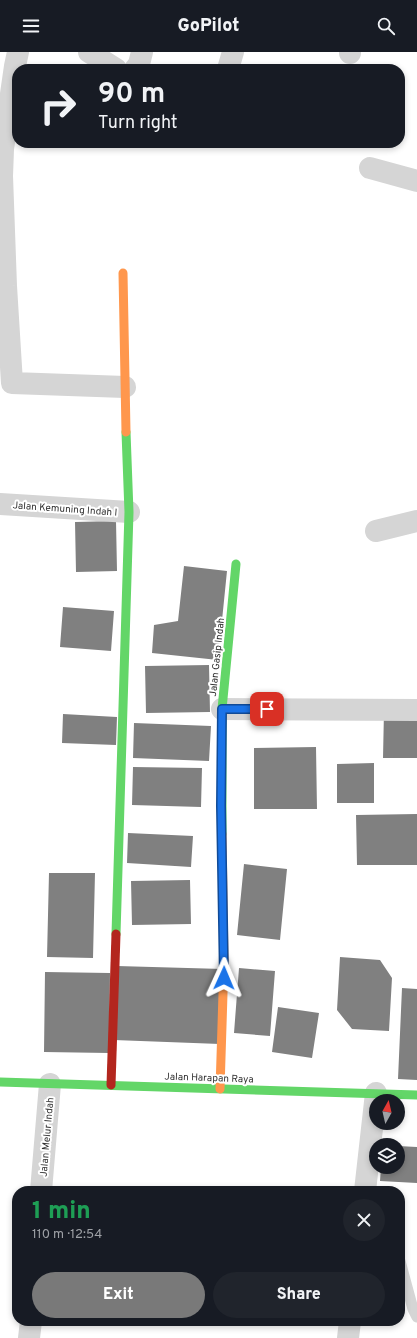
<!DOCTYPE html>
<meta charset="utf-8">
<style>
body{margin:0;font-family:Overpass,sans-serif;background:#20242c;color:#f1f3f6;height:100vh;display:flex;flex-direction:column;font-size:15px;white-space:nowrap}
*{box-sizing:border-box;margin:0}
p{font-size:13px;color:#9ea1a6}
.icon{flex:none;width:22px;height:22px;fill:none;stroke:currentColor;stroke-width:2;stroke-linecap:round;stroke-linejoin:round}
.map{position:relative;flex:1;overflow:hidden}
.drawer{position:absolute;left:12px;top:1134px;width:393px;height:140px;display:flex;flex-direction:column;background:#171b24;border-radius:16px;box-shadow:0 2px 6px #0003}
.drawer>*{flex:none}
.guide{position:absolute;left:12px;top:12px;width:393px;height:84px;border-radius:16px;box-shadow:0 2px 6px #0003;background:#171b24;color:#f1f3f6;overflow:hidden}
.needle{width:26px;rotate:8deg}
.controls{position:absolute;left:369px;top:1042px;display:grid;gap:8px}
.controls a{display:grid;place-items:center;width:36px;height:36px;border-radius:50%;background:#171b24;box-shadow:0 2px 6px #0003;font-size:20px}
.pin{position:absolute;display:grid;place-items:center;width:34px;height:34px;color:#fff;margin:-17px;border-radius:8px;box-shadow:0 2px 6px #0006}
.me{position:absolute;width:44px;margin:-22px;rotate:1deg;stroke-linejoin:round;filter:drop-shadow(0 0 3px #0008)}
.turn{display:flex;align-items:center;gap:14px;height:84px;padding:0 20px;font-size:18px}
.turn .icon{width:52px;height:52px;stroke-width:2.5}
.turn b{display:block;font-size:28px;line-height:34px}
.round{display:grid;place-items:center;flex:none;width:42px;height:42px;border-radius:21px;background:#20242c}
.summary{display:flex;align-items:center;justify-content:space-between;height:68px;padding:0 20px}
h1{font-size:24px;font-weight:800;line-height:30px;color:#1e9e55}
.button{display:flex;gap:8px;margin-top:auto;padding:8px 20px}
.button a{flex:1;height:46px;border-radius:24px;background:#797979;color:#fff;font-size:16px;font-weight:800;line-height:46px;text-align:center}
.button a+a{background:#20242c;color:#f1f3f6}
header{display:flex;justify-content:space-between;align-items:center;height:52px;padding:0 20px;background:#171b24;font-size:18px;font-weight:800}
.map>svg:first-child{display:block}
.building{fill:#808080}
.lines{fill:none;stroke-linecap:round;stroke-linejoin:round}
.lane{stroke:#d5d5d5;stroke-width:11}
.street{stroke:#d5d5d5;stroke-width:22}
.fast{stroke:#63d668;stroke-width:9}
.slow{stroke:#ff974d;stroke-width:9}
.jam{stroke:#b3261e;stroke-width:9}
.route-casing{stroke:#114b97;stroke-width:10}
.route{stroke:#1a73e8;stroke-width:7}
.labels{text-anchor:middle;stroke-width:4;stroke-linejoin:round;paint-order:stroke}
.street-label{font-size:10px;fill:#313131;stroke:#fff}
</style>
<header><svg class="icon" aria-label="menu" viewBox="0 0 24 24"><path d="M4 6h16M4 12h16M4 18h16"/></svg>GoPilot<svg class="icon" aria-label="search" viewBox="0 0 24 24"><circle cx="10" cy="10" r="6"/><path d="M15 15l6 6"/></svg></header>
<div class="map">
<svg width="417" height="1286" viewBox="0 0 417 1286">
<rect width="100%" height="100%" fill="#fff"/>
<path class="building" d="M 116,469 L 117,519 L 76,520 L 75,470 Z
M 184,514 L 227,519 L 218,608 L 152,601 L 154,573 L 178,569 Z
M 63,555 L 114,559 L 111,599 L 60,595 Z
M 209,613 L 210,660 L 146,661 L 145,614 Z
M 384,658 L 417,658 L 417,706 L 383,706 Z
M 63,662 L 117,665 L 116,693 L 62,691 Z
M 134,671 L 211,674 L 209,709 L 133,706 Z
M 316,695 L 317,757 L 254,757 L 254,696 Z
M 374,711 L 374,751 L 337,751 L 337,712 Z
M 133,715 L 202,716 L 201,755 L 132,753 Z
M 417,762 L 417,813 L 357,813 L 356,763 Z
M 128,781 L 193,784 L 191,815 L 127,811 Z
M 244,812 L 287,817 L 280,888 L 237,883 Z
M 49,821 L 95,821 L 93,906 L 47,905 Z
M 190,828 L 191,872 L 132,873 L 131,829 Z
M 340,905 L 380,908 L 392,926 L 389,979 L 352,977 L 337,958 Z
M 117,914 L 223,917 L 220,992 L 114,988 Z
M 239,916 L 275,919 L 270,984 L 234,981 Z
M 45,920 L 110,921 L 109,1001 L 44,1000 Z
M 402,936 L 417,937 L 417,1028 L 398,1027 Z
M 278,955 L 319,961 L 312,1006 L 272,1000 Z
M 398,1094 L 417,1095 L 417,1131 L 380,1129 L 381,1115 L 398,1115 Z"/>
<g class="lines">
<path class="lane" d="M 400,1209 L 413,1257 L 417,1265"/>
<path class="street" d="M 18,0 L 15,14 L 3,97 L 2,124 L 6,234 L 12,331 L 125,335
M 89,0 L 116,17
M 350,1 L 350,0
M 135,17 L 139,12 L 142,0
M 228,17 L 233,0
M 370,116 L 417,129
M 0,452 L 129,460
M 376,479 L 417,469
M 222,657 L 417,658
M 41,1139 L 50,1032
M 365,1139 L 376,1041
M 29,1286 L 31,1269
M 348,1286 L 350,1269"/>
<path class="fast" d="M 222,782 L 222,657 L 236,512
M 116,882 L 129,460 L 126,380
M 0,1030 L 417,1043"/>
<path class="slow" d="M 123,221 L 126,380
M 220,1037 L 224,910 L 222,782"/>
<path class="jam" d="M 111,1033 L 116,882"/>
</g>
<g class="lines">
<defs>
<path id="route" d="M 224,926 L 221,754 L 222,657 L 267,657"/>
</defs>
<use href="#route" class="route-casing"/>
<use href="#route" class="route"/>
</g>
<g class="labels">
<g class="street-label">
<text transform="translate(65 456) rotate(4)" y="4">Jalan Kemuning Indah I</text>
<text transform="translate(216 605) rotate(-84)" y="4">Jalan Gasip Indah</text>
<text transform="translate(209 1025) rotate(2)" y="4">Jalan Harapan Raya</text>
<text transform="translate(46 1085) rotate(-85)" y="4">Jalan Melur Indah</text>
</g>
</g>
</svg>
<div class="controls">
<a><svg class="needle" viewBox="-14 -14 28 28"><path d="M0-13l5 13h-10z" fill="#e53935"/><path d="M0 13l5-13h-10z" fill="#9ea1a6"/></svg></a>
<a><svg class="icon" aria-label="layers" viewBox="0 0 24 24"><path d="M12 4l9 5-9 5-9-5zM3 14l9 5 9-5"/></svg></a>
</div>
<div class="pin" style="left:267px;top:657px;background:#d93025"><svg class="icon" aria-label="arrive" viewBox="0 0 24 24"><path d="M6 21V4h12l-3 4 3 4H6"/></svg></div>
<svg class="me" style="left:224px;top:926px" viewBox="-20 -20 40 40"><path d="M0-17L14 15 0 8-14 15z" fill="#1a73e8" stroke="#fff" stroke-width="4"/></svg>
<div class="guide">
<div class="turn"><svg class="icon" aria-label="right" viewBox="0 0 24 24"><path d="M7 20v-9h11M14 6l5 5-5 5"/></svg><div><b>90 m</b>Turn right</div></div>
</div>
<section class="drawer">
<div class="summary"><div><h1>1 min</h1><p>110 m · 12:54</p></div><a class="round"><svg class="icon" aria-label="close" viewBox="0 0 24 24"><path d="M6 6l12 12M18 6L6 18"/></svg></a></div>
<div class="button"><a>Exit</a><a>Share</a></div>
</section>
</div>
